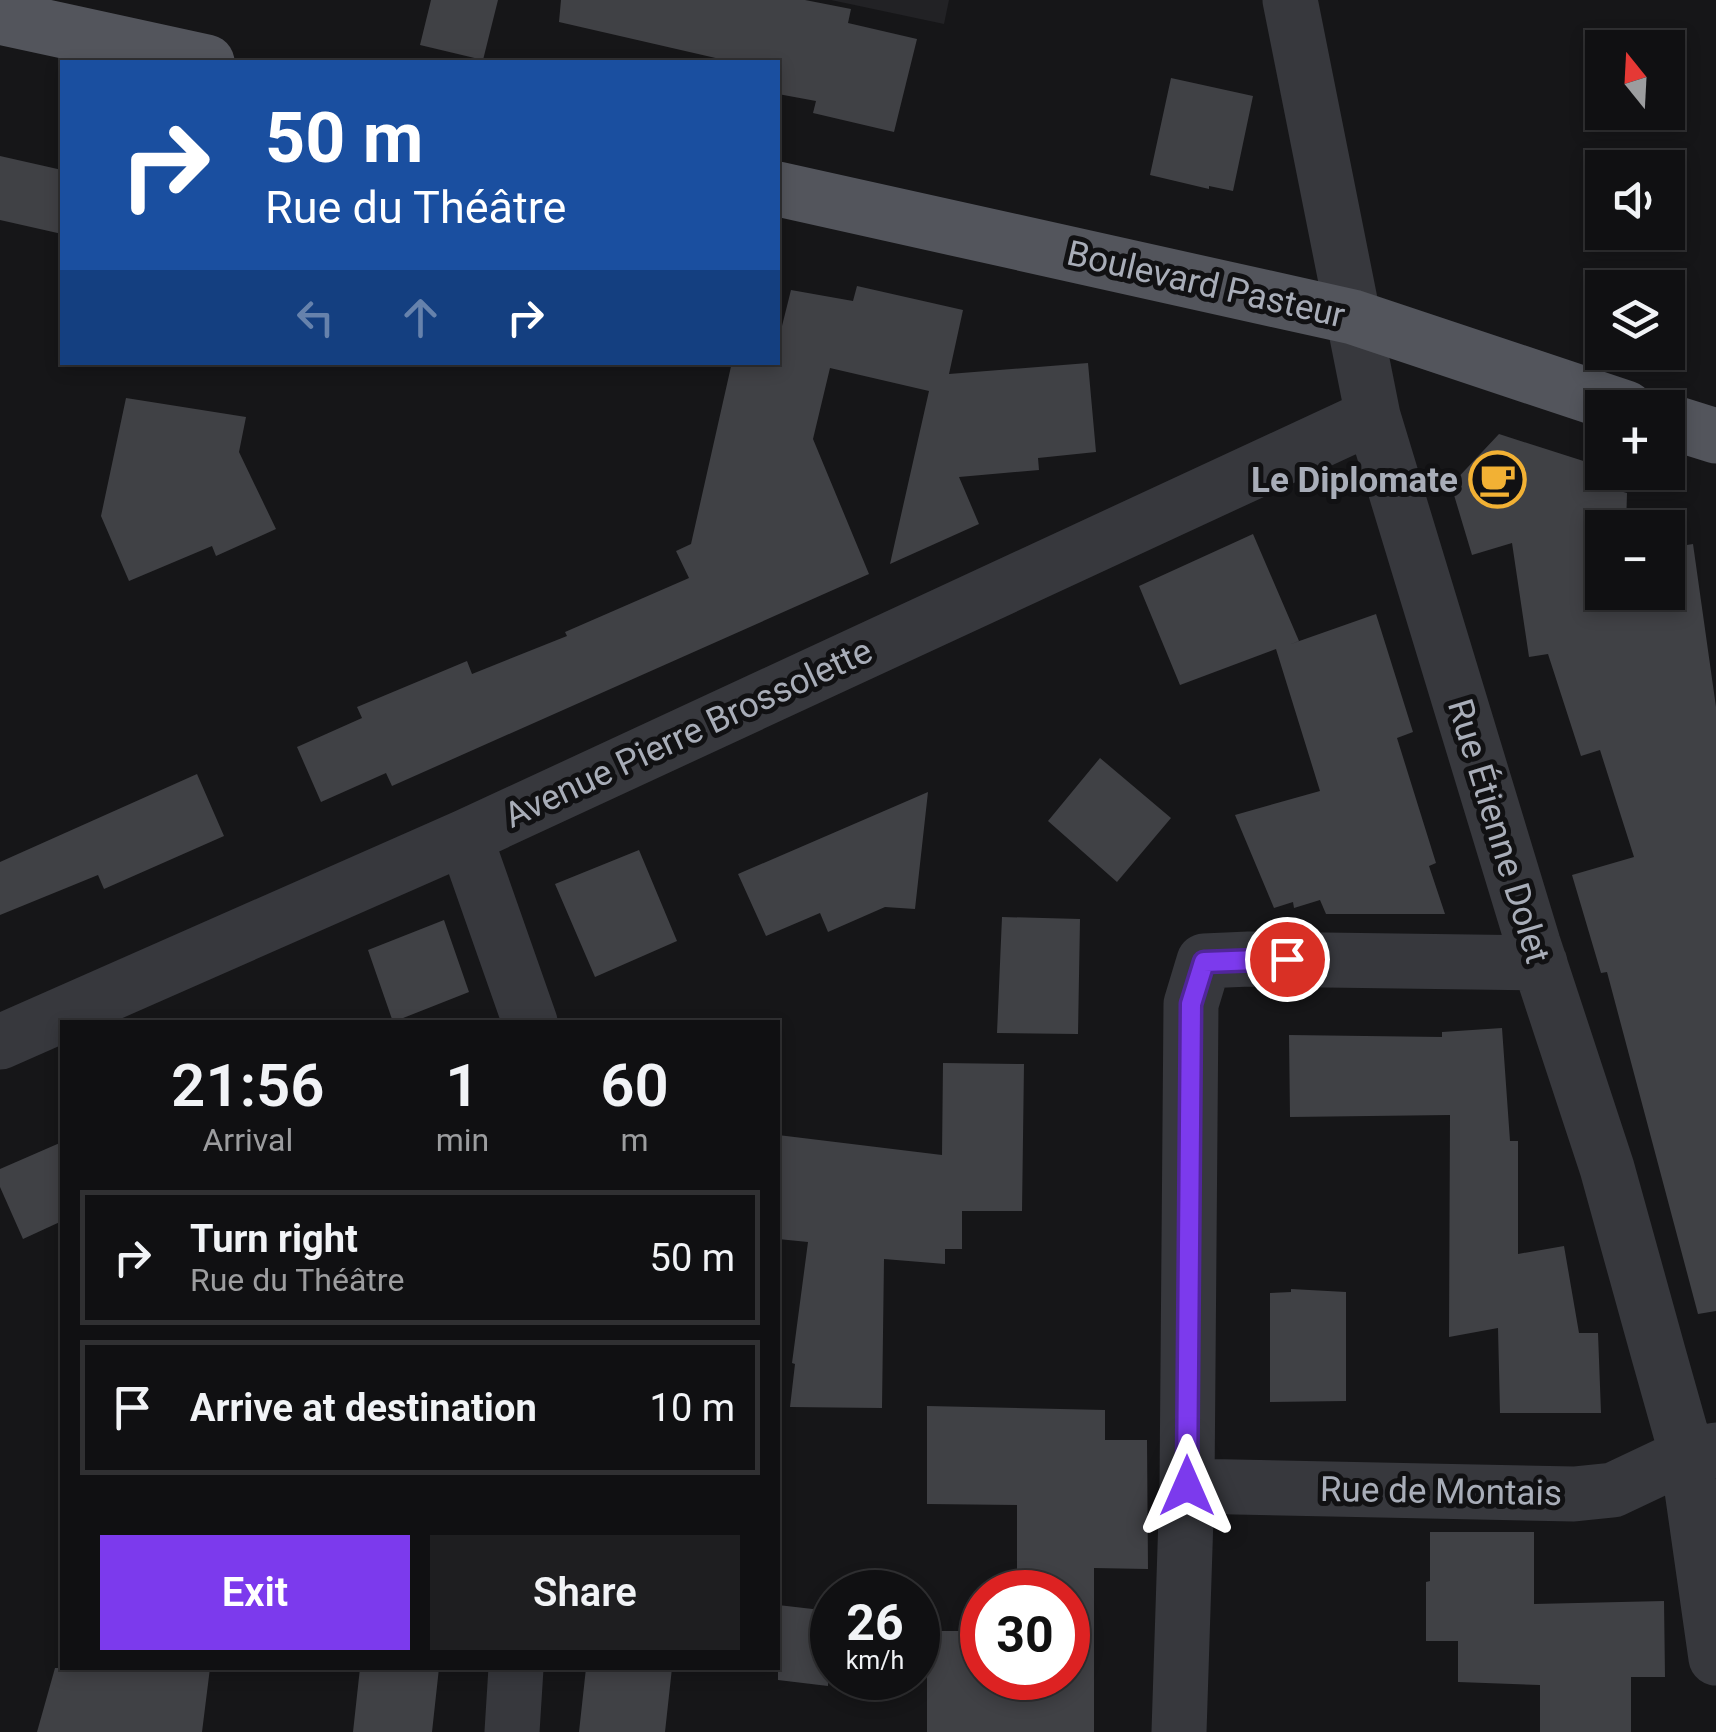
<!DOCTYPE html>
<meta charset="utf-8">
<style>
body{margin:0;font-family:Roboto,sans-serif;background:#1e1e20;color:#f1f3f6;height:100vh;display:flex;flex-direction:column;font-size:38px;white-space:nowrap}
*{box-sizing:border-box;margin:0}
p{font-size:32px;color:#9c9d9f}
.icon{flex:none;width:55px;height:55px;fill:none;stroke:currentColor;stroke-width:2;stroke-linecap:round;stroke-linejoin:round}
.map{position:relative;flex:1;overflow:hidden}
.drawer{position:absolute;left:60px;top:1020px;width:720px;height:650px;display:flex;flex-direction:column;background:#101012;border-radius:0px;box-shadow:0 5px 15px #0003,0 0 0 2px #303032}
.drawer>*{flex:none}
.top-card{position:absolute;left:60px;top:60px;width:720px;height:305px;border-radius:0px;box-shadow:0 5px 15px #0003,0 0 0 2px #303032;background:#1a4fa0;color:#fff;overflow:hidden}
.needle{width:65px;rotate:342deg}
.tools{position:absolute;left:1585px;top:30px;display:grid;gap:20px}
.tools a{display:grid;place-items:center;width:100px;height:100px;border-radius:0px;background:#101012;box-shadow:0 5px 15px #0003,0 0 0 2px #303032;font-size:50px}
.speed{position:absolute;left:810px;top:1570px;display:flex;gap:20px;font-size:50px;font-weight:700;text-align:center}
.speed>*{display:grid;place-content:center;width:130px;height:130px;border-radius:50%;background:#101012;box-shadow:0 5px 15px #0003,0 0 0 2px #303032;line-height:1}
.speed small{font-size:25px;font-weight:400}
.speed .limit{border:15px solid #d22;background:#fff;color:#111}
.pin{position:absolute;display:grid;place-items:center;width:85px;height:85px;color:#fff;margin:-42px;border:5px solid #fff;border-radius:50%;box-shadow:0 2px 10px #0007}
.me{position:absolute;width:110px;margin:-55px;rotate:0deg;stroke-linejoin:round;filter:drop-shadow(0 0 8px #0008)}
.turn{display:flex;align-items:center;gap:35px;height:210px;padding:0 40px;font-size:45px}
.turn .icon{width:130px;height:130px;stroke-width:2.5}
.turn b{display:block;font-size:70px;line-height:85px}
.lanes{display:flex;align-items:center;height:95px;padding:0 40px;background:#0003;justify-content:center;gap:50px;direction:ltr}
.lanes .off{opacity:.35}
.eta{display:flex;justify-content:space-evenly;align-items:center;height:170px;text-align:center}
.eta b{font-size:60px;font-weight:600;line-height:70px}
.action{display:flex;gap:20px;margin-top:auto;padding:20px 40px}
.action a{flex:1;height:115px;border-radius:0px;background:#7c3aed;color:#fff;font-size:40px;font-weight:600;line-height:115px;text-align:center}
.action a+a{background:#1e1e20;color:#f1f3f6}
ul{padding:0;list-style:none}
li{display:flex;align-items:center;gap:30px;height:135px;margin:0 20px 15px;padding:0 20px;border:5px solid #303032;border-radius:0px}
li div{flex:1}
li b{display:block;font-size:38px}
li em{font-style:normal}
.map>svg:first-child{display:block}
.built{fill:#222225}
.building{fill:#404145}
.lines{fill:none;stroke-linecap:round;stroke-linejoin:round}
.minor{stroke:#37383d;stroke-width:55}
.major{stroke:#53555c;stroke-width:55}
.route-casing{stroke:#51269a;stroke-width:25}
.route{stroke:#7c3aed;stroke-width:18}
.labels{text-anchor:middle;stroke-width:10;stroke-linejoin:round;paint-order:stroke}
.street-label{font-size:35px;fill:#a8adb8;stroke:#111113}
.poi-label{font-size:35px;font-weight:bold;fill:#a8adb8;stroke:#111113;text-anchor:end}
</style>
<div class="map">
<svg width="1716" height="1732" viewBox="0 0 1716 1732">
<rect width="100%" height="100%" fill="#161618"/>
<path class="built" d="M 831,0 L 949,0 L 944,24 Z"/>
<path class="building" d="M 431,0 L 498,0 L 483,60 L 420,45 Z
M 561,0 L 805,0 L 851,9 L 848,23 L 917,39 L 894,132 L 813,113 L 816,101 L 778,94 L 778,62 L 733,62 L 559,22 Z
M 1171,78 L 1253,96 L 1233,191 L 1209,186 L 1209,189 L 1150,175 Z
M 0,156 L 62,170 L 62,234 L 0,220 Z
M 857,286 L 963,310 L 949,374 L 1088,363 L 1096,452 L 1038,458 L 1039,470 L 959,477 L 979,524 L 890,564 L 929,391 L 830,368 L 813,439 L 869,574 L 392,786 L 386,773 L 321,802 L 297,747 L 362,718 L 357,707 L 467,661 L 472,674 L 567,636 L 565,632 L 689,578 L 676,551 L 691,544 L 732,362 L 778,362 L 778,342 L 791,290 L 853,301 Z
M 126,398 L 246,417 L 239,452 L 276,529 L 216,556 L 212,546 L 129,581 L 101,516 Z
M 1499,434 L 1596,465 L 1591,483 L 1627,493 L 1626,528 L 1602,528 L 1602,592 L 1668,592 L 1668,548 L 1693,544 L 1716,707 L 1716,1311 L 1698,1314 L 1607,972 L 1601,973 L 1572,875 L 1634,857 L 1600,750 L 1581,756 L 1548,654 L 1529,657 L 1512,543 L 1472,555 L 1451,485 Z
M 1253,534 L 1299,641 L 1288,645 L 1376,614 L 1413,732 L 1397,738 L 1436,863 L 1429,866 L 1445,914 L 1326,914 L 1320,900 L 1294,908 L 1293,902 L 1274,908 L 1235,815 L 1320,791 L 1276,649 L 1180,685 L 1139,586 Z
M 1100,758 L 1171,818 L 1117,882 L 1048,821 Z
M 197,774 L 224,836 L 104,889 L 98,875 L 0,915 L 0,862 Z
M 928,792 L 915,909 L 885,907 L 828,932 L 820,913 L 766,936 L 738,874 Z
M 639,850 L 677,941 L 595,977 L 555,884 Z
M 1002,917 L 1080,919 L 1078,1034 L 997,1033 Z
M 444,920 L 469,992 L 393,1022 L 368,950 Z
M 1502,1028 L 1510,1141 L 1518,1141 L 1518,1254 L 1564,1246 L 1579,1333 L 1598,1333 L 1601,1413 L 1500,1413 L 1498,1328 L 1449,1337 L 1450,1115 L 1290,1117 L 1289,1035 L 1442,1037 L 1442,1032 Z
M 943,1063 L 1024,1064 L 1022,1211 L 962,1211 L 962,1249 L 945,1249 L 945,1264 L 884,1259 L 882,1408 L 790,1407 L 795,1364 L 792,1363 L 808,1242 L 778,1239 L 778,1135 L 942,1155 Z
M 62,1142 L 62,1221 L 23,1239 L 0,1187 L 0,1169 Z
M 1291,1289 L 1346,1292 L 1346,1401 L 1270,1402 L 1270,1293 L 1291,1292 Z
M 927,1406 L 1105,1410 L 1105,1440 L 1147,1440 L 1148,1569 L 1094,1568 L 1094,1732 L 927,1732 L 927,1631 L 982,1631 L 982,1678 L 1068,1678 L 1068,1592 L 1017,1592 L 1017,1505 L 927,1504 Z
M 1430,1532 L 1534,1532 L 1534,1604 L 1664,1601 L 1665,1677 L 1631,1677 L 1631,1732 L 1540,1732 L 1540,1685 L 1458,1682 L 1458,1641 L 1426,1641 L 1426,1582 L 1430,1581 Z
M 778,1605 L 830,1611 L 828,1686 L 778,1680 Z
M 55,1668 L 210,1668 L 202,1732 L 37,1732 Z
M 360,1668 L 439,1668 L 432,1732 L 353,1732 Z
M 586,1668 L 672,1668 L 665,1732 L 579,1732 Z"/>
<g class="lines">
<path class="minor" d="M 1290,0 L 1373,416 L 1533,943 L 1607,1168 L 1658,1352 L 1687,1455 L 1716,1658
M 465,837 L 530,1022
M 0,1042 L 465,837 L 1373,416
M 1187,1486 L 1574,1494 L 1613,1490 L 1687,1455 L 1716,1450
M 512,1732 L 516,1668
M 1179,1732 L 1187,1486 L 1191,1004 L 1204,961 L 1249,959 L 1540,963"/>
<path class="major" d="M 0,17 L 207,62
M 778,189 L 1353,317 L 1626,408
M 1668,421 L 1716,436"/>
</g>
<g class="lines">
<defs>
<path id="route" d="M 1187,1486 L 1191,1004 L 1204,962 L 1287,959"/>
</defs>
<use href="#route" class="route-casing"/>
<use href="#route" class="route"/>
</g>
<defs>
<symbol id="cafe-ring" viewBox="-11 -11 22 22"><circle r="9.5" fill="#111113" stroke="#f2b134" stroke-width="1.5"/><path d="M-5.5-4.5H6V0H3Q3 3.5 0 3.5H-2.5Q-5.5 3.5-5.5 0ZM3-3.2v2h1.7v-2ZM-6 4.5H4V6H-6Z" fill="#f2b134"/></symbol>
</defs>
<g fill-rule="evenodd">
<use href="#cafe-ring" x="1466" y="448" width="63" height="63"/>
</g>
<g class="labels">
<g class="street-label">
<text transform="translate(1206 284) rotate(13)" y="12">Boulevard Pasteur</text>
<text transform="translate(688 733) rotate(-25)" y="12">Avenue Pierre Brossolette</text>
<text transform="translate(1499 831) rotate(73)" y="12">Rue Étienne Dolet</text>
<text transform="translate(1441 1491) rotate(1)" y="12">Rue de Montais</text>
</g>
<g class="poi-label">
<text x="1458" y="492">Le Diplomate</text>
</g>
</g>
</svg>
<div class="tools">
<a><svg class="needle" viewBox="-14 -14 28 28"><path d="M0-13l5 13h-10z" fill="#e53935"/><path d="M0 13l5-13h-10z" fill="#9c9d9f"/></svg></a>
<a><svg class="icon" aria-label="sound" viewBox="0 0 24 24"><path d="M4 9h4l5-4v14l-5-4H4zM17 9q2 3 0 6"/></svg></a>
<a><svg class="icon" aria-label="layers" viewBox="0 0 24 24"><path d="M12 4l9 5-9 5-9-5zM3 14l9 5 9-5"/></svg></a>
<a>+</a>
<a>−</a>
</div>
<div class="speed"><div>26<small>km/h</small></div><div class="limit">30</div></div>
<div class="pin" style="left:1287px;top:959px;background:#d93025"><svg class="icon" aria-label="arrive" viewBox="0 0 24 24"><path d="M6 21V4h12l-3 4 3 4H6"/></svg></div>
<svg class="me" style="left:1187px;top:1486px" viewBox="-20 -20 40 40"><path d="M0-17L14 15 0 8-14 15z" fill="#7c3aed" stroke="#fff" stroke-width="4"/></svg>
<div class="top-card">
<div class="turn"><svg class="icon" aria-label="right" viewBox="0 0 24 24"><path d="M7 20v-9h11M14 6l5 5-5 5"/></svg><div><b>50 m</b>Rue du Théâtre</div></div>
<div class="lanes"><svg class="icon off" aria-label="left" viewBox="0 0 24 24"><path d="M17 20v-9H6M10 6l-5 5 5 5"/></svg><svg class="icon off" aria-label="ahead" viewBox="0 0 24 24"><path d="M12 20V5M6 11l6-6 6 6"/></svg><svg class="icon" aria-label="right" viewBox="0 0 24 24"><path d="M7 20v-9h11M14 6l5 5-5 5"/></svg></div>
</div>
<section class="drawer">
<div class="eta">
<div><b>21:56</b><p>Arrival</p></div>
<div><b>1</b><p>min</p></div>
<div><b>60</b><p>m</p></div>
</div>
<ul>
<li><svg class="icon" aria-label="right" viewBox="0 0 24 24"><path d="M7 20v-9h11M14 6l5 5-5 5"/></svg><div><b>Turn right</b><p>Rue du Théâtre</p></div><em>50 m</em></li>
<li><svg class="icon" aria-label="arrive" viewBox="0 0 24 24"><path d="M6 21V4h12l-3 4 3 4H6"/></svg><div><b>Arrive at destination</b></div><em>10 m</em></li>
</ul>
<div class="action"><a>Exit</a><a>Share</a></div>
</section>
</div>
